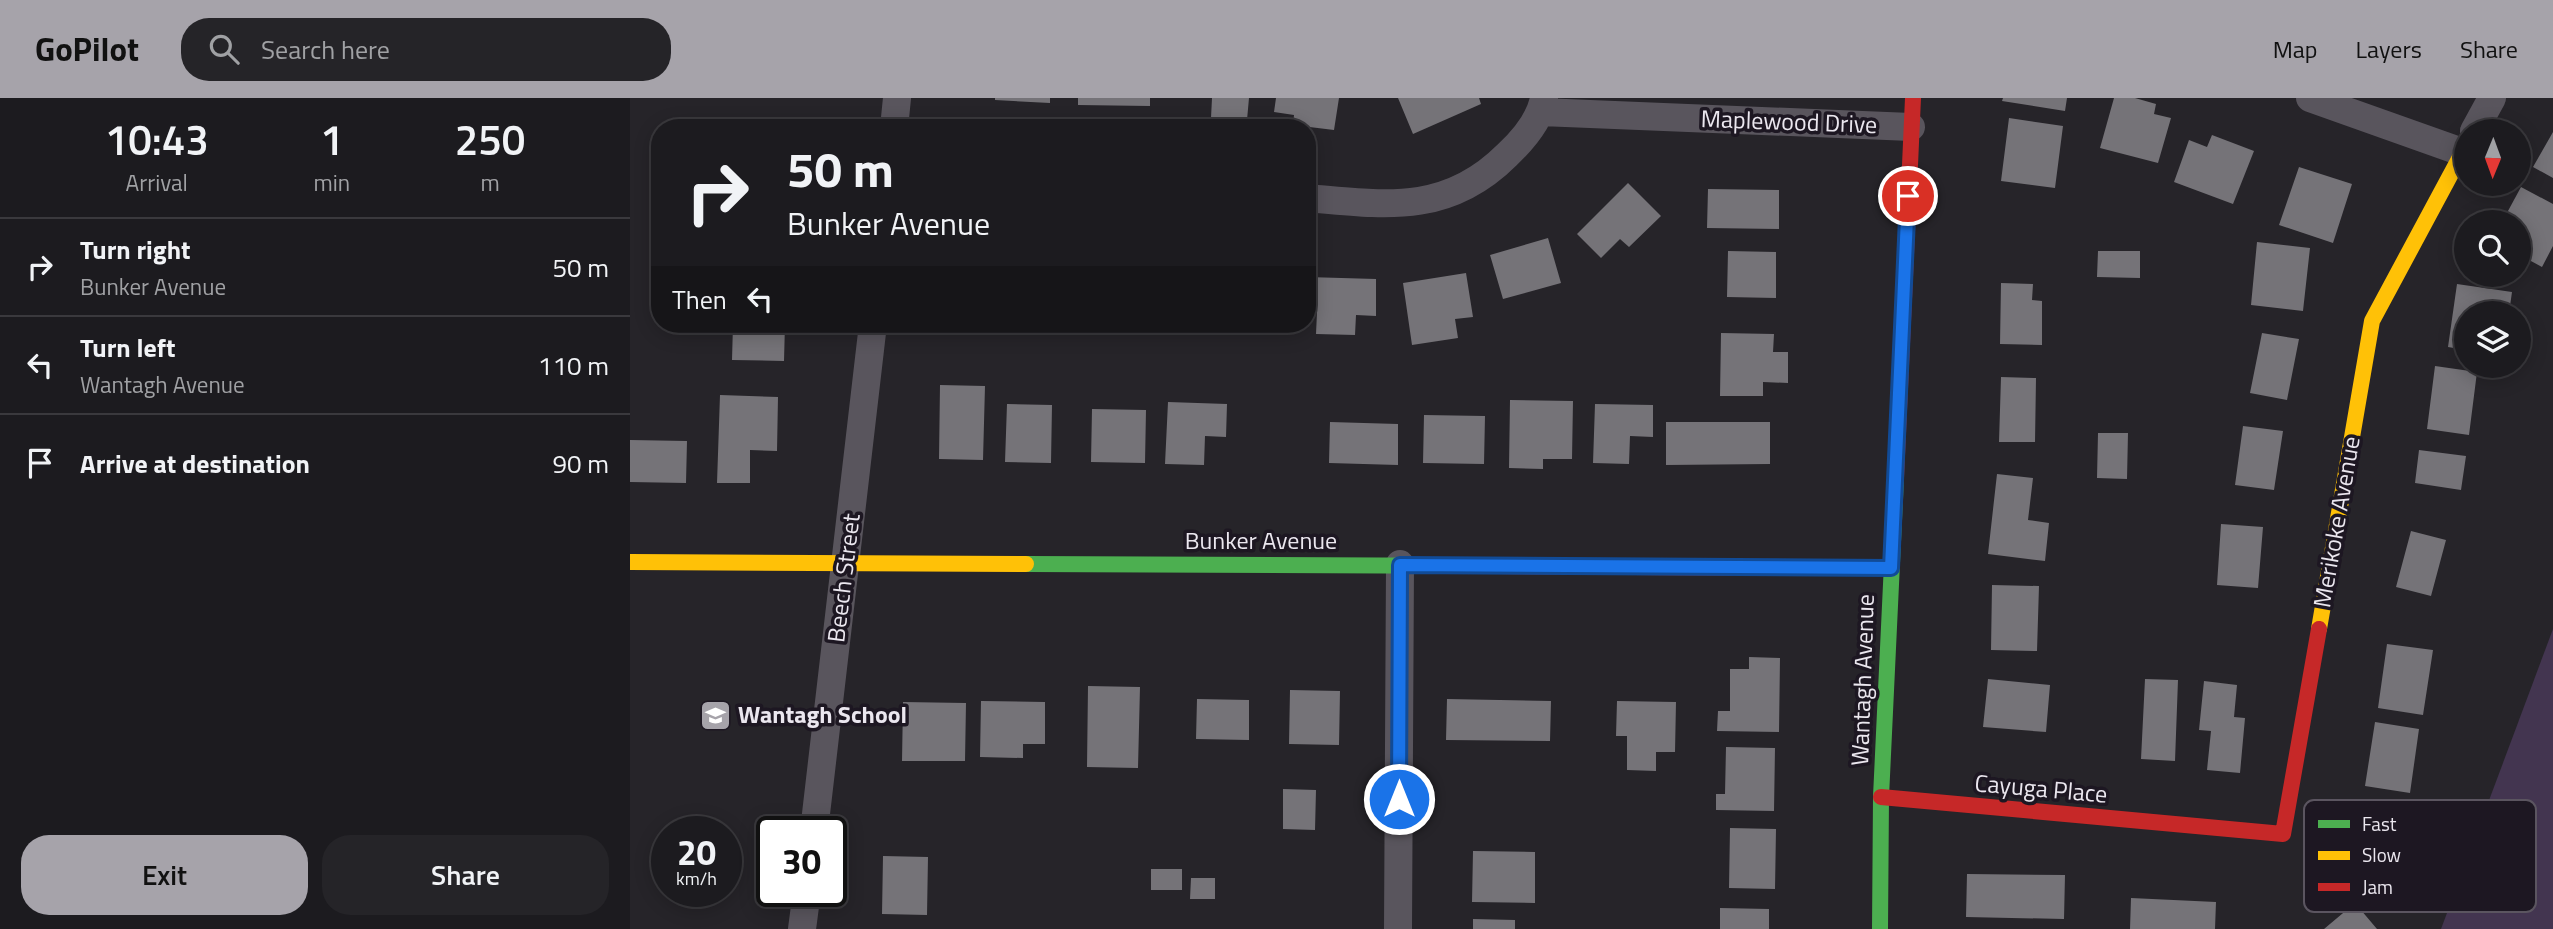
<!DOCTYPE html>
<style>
body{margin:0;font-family:"Titillium Web",sans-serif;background:#252428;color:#f1f3f6;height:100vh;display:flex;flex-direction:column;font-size:26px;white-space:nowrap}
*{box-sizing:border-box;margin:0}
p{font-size:23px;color:#a0a1a4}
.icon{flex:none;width:38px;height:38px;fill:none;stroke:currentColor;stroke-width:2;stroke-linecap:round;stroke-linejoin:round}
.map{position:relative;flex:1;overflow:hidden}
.side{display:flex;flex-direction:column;background:#1c1b1f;width:630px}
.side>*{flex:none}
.guide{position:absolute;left:21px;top:21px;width:665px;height:214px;border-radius:28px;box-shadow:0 4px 18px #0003,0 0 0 2px #3a393d;background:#1c1b1f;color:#f1f3f6;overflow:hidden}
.needle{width:46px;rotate:181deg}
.buttons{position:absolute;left:1824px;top:21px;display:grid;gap:14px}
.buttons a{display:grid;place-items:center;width:77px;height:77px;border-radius:50%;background:#1c1b1f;box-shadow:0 4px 18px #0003,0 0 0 2px #3a393d;font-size:35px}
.speed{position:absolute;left:21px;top:718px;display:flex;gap:14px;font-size:35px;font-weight:700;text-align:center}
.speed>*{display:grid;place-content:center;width:91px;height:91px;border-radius:50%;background:#1c1b1f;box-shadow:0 4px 18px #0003,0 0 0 2px #3a393d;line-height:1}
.speed small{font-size:18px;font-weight:400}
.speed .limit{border:4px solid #111;border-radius:10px;background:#fff;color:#111}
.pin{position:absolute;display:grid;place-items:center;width:60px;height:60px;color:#fff;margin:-30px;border:4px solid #fff;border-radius:50%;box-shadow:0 2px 7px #0007}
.me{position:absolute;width:77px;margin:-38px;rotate:0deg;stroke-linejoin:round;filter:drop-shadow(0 0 5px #0008)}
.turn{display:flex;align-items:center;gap:24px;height:147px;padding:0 21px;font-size:32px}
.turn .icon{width:91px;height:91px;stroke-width:2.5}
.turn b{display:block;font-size:49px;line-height:60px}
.then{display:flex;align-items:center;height:66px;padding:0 21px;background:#0003;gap:14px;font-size:26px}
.eta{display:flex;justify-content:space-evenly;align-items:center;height:119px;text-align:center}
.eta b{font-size:42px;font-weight:600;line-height:49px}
.button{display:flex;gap:14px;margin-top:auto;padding:14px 21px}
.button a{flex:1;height:80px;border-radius:28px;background:#a6a3aa;color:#111;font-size:28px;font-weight:600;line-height:80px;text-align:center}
.button a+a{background:#252428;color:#f1f3f6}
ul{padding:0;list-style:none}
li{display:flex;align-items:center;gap:21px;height:98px;padding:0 21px;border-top:2px solid #3a393d}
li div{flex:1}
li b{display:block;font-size:26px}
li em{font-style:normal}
header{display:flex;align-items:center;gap:42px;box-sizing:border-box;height:98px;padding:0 35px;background:#a6a3aa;color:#111}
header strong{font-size:33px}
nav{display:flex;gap:38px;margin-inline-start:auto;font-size:24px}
.search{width:490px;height:63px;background:#252428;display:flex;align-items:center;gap:18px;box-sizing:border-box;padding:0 24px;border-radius:28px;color:#a0a1a4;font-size:26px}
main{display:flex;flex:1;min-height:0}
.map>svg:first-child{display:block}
.green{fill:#433550}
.building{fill:#757378}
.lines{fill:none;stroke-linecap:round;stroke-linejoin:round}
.street{stroke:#59555d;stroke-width:28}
.fast{stroke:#4caf50;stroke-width:16}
.slow{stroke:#ffc107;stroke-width:16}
.jam{stroke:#c62828;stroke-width:16}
.route-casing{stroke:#114b97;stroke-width:18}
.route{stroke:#1a73e8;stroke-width:12}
.labels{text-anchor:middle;stroke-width:7;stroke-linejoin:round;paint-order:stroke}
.street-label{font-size:24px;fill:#ebe7ef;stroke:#1d1722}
.poi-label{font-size:24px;font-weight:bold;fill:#ebe7ef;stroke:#1d1722;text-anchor:start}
.key{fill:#1d1722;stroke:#5b5560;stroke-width:2}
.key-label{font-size:19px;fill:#ebe7ef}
</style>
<header>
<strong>GoPilot</strong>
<div class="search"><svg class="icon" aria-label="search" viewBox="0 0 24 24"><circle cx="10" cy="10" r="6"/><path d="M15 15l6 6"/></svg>Search here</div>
<nav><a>Map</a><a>Layers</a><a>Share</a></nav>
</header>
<main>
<section class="side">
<div class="eta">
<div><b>10:43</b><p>Arrival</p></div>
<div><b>1</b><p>min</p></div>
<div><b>250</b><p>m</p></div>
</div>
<ul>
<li><svg class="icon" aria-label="right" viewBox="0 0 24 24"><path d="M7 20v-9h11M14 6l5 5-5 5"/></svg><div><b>Turn right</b><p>Bunker Avenue</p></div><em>50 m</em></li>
<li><svg class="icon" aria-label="left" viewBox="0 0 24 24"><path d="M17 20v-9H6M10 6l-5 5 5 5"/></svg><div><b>Turn left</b><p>Wantagh Avenue</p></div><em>110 m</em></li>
<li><svg class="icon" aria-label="arrive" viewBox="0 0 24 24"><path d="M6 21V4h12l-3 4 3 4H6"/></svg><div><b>Arrive at destination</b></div><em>90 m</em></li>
</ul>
<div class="button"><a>Exit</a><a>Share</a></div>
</section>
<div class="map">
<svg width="1923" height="831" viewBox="0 0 1923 831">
<rect width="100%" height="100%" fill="#262429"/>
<path class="green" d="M 1923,531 L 1923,831 L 1811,831 Z"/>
<path class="building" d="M 365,0 L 420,0 L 420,5 L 365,2 Z
M 448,0 L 520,0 L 520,8 L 448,7 Z
M 582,0 L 619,0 L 617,22 L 581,20 Z
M 646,0 L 709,0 L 704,32 L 663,27 L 664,17 L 644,14 Z
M 768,0 L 849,0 L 851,6 L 783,36 Z
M 1373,0 L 1437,0 L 1435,13 L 1372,3 Z
M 1484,0 L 1505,0 L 1526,6 L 1524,16 L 1541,20 L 1528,65 L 1470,50 Z
M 1379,20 L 1433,28 L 1425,90 L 1371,83 Z
M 1923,34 L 1923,80 L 1903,69 Z
M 1582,37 L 1624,53 L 1603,106 L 1544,84 L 1559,42 L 1577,49 Z
M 1669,69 L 1722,86 L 1703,145 L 1649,127 Z
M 998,85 L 1031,118 L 999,149 L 990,141 L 971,160 L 947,136 Z
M 1891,89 L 1923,106 L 1923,148 L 1912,169 L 1888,156 L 1888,124 L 1872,124 Z
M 1078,91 L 1149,92 L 1149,131 L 1077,130 Z
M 918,140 L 931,185 L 873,201 L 860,157 Z
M 1627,144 L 1680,150 L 1673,213 L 1621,207 Z
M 1098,153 L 1146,154 L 1146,200 L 1097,199 Z
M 1468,153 L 1510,153 L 1510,180 L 1467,179 Z
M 836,175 L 843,219 L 825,221 L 828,240 L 782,247 L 773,185 Z
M 677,179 L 746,181 L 746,218 L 726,217 L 725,237 L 686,236 L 687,214 L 677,214 Z
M 1371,185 L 1403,186 L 1402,202 L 1412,203 L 1412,247 L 1370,246 Z
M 1827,186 L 1882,194 L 1879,215 L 1836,215 L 1836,252 L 1818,249 Z
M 103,226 L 155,226 L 154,263 L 102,262 Z
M 596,226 L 654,226 L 654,230 L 596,229 Z
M 1091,235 L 1144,236 L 1143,254 L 1158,254 L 1158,285 L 1133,284 L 1133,298 L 1090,298 Z
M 1632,235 L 1669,241 L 1657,302 L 1620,295 Z
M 1805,268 L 1847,274 L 1839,337 L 1797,331 Z
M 1371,279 L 1406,280 L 1405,344 L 1369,344 Z
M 310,287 L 355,288 L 353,362 L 309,361 Z
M 90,297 L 148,299 L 147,353 L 120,352 L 120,385 L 87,385 Z
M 880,302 L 943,303 L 942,361 L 913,361 L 913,371 L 879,370 Z
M 538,304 L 597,306 L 596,339 L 575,338 L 574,367 L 535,366 Z
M 377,306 L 422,307 L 421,365 L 375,364 Z
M 965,306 L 1023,307 L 1023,339 L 1000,338 L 999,366 L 963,365 Z
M 462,311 L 516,312 L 515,365 L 461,364 Z
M 794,317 L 855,318 L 854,366 L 793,365 Z
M 700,324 L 768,326 L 768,367 L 699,365 Z
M 1036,324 L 1140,324 L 1140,366 L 1036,367 Z
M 1613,328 L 1653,333 L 1644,392 L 1605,387 Z
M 1468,335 L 1498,335 L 1497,381 L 1467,380 Z
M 0,342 L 57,343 L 56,385 L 0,384 Z
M 1789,352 L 1836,358 L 1831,392 L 1785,385 Z
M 1367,376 L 1403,380 L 1398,422 L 1419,425 L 1415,463 L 1358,456 Z
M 1591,426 L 1633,429 L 1628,490 L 1587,487 Z
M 1781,433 L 1816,442 L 1801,498 L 1766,489 Z
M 1362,487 L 1409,488 L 1407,553 L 1361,552 Z
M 1757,546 L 1803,552 L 1793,617 L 1748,610 Z
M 1119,559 L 1150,560 L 1149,634 L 1087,633 L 1088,613 L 1100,613 L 1100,571 L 1119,571 Z
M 1358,581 L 1420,587 L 1416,634 L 1353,629 Z
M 1515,581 L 1548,582 L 1545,663 L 1511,661 Z
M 1574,583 L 1607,587 L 1604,619 L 1615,620 L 1610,675 L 1577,672 L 1581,633 L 1569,632 Z
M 458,588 L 510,589 L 508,670 L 457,669 Z
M 660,592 L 710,593 L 709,647 L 659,646 Z
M 567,601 L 619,602 L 619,642 L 566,641 Z
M 817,601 L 921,603 L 920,643 L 816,642 Z
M 351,603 L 415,604 L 415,646 L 393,646 L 393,660 L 350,659 Z
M 987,603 L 1046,604 L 1045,654 L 1026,654 L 1026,673 L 997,672 L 997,638 L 986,638 Z
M 273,604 L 336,605 L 335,663 L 272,663 Z
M 1745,624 L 1789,631 L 1780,695 L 1735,688 Z
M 1096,649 L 1145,650 L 1144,713 L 1086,712 L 1086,696 L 1095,696 Z
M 653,691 L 686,692 L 685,732 L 653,731 Z
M 1100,730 L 1146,731 L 1145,791 L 1099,790 Z
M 843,753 L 905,754 L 905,805 L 842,804 Z
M 253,758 L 298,759 L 297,817 L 252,816 Z
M 521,771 L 552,771 L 552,792 L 521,792 Z
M 1337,776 L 1435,777 L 1434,821 L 1336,819 Z
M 561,780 L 585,780 L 585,801 L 560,801 Z
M 1501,800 L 1586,804 L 1585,831 L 1500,831 Z
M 1725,805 L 1747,831 L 1694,831 Z
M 1090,810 L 1139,811 L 1139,831 L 1090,831 Z
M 843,821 L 885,822 L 885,831 L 843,831 Z"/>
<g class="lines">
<path class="street" d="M 1680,0 L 1832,54
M 911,14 L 1281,29
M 264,30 L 267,0
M 1844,33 L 1862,0
M 677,100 C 755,107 817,117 877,57 C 893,42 910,22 914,0
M 184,733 L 243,226
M 172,831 L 177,793
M 768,831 L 770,466"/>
<path class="fast" d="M 396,466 L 868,468
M 1166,470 L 1261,470
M 1250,831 L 1251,699 L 1266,380"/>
<path class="slow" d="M 0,464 L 396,466
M 1689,531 L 1742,223 L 1836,48"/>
<path class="jam" d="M 1266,380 L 1283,0
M 868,468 L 1166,470
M 1251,699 L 1653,736 L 1689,531"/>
</g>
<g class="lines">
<defs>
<path id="route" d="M 769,701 L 770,467 L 1261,470 L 1278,98"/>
</defs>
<use href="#route" class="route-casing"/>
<use href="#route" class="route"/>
</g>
<defs>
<symbol id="school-square" viewBox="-11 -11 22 22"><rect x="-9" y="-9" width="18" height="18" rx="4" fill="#a6a3aa" stroke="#1d1722"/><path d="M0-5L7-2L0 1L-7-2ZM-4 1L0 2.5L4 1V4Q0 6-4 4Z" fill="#fff"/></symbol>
</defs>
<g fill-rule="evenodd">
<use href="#school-square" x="68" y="600" width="35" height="35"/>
</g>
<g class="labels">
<g class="street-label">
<text transform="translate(1159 24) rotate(2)" y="8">Maplewood Drive</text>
<text transform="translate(1707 424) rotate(-80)" y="8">Merikoke Avenue</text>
<text x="631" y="451">Bunker Avenue</text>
<text transform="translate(214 480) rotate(-83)" y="8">Beech Street</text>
<text transform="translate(1233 582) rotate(-88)" y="8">Wantagh Avenue</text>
<text transform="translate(1411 691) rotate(5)" y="8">Cayuga Place</text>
</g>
<g class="poi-label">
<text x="108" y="625">Wantagh School</text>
</g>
</g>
<rect x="1674" y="702" width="232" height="112" rx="10" class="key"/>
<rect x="1688" y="722" width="32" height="8" fill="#4caf50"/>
<rect x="1688" y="753" width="32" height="9" fill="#ffc107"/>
<rect x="1688" y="785" width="32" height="8" fill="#c62828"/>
<g class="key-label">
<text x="1732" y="733">Fast</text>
<text x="1732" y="764">Slow</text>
<text x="1732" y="796">Jam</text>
</g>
</svg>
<div class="buttons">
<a><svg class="needle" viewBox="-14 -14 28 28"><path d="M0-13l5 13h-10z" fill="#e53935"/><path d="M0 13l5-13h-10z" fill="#a0a1a4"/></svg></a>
<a><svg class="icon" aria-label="search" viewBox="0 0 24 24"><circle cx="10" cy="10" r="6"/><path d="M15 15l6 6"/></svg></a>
<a><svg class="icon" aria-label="layers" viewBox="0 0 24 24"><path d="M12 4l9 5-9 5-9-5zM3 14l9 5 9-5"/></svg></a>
</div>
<div class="speed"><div>20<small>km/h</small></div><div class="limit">30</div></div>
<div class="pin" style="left:1278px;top:98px;background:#d93025"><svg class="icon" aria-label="arrive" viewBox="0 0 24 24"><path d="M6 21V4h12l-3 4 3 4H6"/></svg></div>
<svg class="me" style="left:769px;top:701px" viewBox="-20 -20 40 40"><circle r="17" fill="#1a73e8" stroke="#fff" stroke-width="3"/><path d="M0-11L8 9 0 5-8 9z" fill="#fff"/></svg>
<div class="guide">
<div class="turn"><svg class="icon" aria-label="right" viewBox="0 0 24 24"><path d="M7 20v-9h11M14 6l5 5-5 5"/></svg><div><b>50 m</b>Bunker Avenue</div></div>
<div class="then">Then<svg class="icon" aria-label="left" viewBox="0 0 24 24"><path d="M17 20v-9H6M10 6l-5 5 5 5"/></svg></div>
</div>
</div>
</main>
